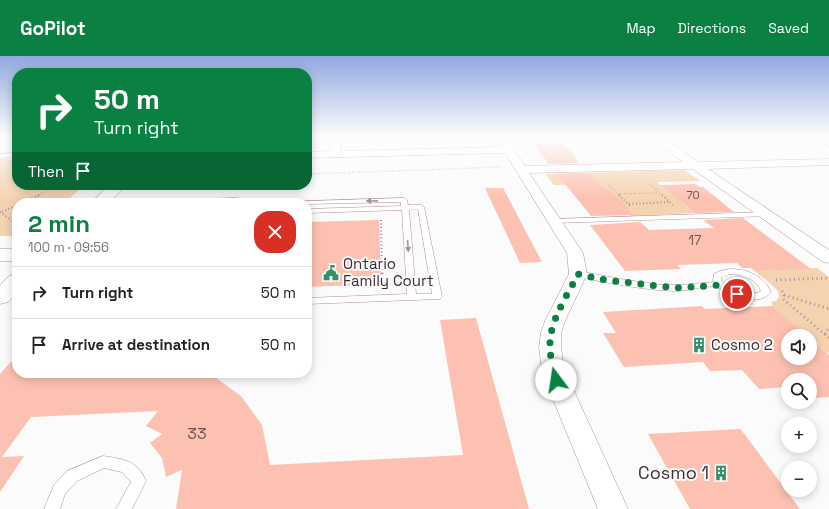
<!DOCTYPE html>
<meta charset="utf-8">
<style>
body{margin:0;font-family:"Space Grotesk",sans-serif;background:#f2f2f2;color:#222;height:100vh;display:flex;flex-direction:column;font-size:15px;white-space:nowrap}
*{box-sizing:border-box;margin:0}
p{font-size:13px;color:#767676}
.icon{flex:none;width:22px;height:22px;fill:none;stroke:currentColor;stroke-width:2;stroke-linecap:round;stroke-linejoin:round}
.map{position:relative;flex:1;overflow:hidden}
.panel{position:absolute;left:12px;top:142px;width:300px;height:180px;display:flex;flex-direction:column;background:#fff;border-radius:16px;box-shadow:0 2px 10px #0003}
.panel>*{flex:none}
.banner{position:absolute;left:12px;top:12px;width:300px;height:122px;border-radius:16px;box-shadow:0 2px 10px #0003;background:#0b8043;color:#fff;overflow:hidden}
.tools{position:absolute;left:781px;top:273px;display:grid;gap:8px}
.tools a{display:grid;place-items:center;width:36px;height:36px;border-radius:50%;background:#fff;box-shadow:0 2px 10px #0003;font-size:20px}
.pin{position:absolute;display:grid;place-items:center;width:34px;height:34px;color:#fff;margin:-17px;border:2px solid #fff;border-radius:50%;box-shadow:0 1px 4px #0007}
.me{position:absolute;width:44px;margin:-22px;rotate:346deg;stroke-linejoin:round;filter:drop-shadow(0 0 3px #0008)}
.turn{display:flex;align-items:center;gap:14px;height:84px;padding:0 16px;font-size:18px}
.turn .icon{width:52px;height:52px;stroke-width:2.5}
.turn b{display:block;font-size:28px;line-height:34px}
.then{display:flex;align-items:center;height:38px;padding:0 16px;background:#0003;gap:8px;font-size:15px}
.round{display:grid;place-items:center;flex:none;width:42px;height:42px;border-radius:16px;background:#f2f2f2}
.overview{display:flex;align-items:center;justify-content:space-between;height:68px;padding:0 16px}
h1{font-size:24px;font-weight:700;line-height:30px;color:#0b8043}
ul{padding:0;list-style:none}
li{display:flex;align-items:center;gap:12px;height:52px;padding:0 16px;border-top:1px solid #e0e0e0}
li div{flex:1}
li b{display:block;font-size:15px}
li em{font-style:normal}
header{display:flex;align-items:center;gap:24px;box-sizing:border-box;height:56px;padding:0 20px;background:#0b8043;color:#fff}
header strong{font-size:19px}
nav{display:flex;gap:22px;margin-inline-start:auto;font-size:14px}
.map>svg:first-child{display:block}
.green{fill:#f5d3b0}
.building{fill:#fcc1b0}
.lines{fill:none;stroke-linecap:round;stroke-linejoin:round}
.service-casing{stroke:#b48d95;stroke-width:1}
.minor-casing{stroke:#b48d95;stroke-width:1}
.tertiary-casing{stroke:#b48d95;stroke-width:1}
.secondary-casing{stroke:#b48d95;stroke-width:1}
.path-far2{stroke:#9d9597;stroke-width:1.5;stroke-dasharray:0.5 2;stroke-linecap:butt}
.path-far1{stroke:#9d9597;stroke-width:2;stroke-dasharray:1 2.5;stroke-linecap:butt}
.path{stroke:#9d9597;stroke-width:3;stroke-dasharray:1 3.5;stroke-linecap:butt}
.service{fill:#fff;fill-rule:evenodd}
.minor{fill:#fff;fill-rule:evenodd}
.tertiary{fill:#fff;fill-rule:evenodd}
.secondary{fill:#fff;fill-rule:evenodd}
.oneway{fill:#9e9698}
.route{stroke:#0b8043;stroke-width:7;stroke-dasharray:0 12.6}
.labels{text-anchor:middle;stroke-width:4;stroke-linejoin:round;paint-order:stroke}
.far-number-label{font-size:11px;fill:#6d5250}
.number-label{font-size:13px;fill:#6d5250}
.poi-label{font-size:15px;fill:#3d2d30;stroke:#fbfbfb;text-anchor:start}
.near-number-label{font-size:16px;fill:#6d5250}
.near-poi-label{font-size:18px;fill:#3d2d30;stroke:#fbfbfb;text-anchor:end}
</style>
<header>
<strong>GoPilot</strong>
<nav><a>Map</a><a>Directions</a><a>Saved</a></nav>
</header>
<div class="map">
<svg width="829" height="453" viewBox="0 0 829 453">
<rect width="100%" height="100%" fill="#fbfbfb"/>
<path class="green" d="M 0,103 L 17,103 L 17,129 L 84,129 L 65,147 L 17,147 L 17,180 L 0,180 Z
M 685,114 L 700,125 L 657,126 L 672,138 L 676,138 L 681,146 L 695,157 L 631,160 L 610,134 L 606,134 L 600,128 L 554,129 L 545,118 Z
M 817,212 L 829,221 L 829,297 L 826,296 L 810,282 L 810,280 L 808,280 L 773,250 L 771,246 L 776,245 L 779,241 L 778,235 L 772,229 L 755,215 Z"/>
<path class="building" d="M 562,87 L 577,102 L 575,102 L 579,107 L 549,108 L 533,88 Z
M 589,117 L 606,134 L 610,134 L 634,159 L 591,160 L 557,118 Z
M 695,128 L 700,131 L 703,131 L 734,156 L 695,157 L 661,129 Z
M 485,132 L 503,132 L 542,206 L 520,207 Z
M 743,162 L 811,213 L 755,215 L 751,212 L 742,212 L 737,207 L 677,209 L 681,213 L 625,215 L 590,169 L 640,166 L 649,174 L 714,172 L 703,164 Z
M 379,164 L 381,228 L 307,231 L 307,166 Z
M 702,250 L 705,253 L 773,250 L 808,280 L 788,280 L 788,302 L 810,302 L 810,282 L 829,299 L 829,341 L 813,342 L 810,339 L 810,324 L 788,324 L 788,331 L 759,333 L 742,314 L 710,315 L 703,306 L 624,311 L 603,277 L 616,277 L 603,256 Z
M 476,262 L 529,453 L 176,453 L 182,414 L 166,421 L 162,402 L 150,387 L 162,378 L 146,370 L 158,355 L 31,361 L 2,401 L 24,400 L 0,436 L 0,318 L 17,299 L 17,317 L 209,317 L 241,340 L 262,369 L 270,409 L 463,399 L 440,264 Z
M 740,373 L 746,380 L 800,453 L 690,453 L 648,378 Z"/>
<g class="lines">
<defs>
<path id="service" d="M 17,97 L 17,101 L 0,102 L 0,98 Z
M 236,142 L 260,145 L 263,147 L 142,147 L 145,145 Z
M 404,142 L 407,144 L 408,149 L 421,149 L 424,151 L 442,241 L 440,243 L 307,248 L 307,242 L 407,238 L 402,154 L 307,157 L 307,153 L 401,150 L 401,146 L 307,148 L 307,147 L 279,147 L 280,146 ZM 418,153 L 432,238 L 416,238 L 409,154 Z
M 765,156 L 768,156 L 768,160 L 554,167 L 550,165 L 554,163 Z
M 730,213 C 747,213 763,219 771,236 C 761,249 740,243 728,237 C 725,235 721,232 717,231 C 704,229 689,235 675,235 C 642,234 610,227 578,221 L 574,218 L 578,215 L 626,224 L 663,229 L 680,229 L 714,226 L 713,224 L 714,218 L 720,215 ZM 730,218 C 742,219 756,222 761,235 C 749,242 729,233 721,224 L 721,221 Z
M 103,400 C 123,403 137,404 146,425 L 132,453 L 116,453 L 131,426 L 122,416 L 104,412 L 77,425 L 65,438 L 60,453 L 44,453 L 54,429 L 67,415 Z"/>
<path id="minor" d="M 333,80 L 343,80 L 340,95 L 501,91 L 494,80 L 504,80 L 525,110 L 683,106 L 648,80 L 660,80 L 698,106 L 829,103 L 829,109 L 708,113 L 829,194 L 829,207 L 823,206 L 693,113 L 529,117 L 583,197 L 587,218 L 565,265 L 561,277 L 561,291 L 563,307 L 569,324 L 628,453 L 598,453 L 545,324 L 541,307 L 539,291 L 541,277 L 545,265 L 569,218 L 567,197 L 505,97 L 307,102 L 307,96 L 329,95 Z
M 808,80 L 822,80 L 829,83 L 829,90 Z"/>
<path id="tertiary" d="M 0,193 L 17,193 L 17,205 L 0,205 Z"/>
<path id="secondary" d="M 109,129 L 126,129 L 109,147 L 91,147 Z
M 17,218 L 17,237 L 8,246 L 0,248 L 0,229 L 9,220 Z"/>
</defs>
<use href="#service" class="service-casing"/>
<use href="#minor" class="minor-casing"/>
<use href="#tertiary" class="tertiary-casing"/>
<use href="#secondary" class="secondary-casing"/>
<path class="path-far2" d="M 307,118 L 502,111
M 648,127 L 663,140
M 609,129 L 620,140
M 171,132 L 188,129
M 619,138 L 658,137
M 37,140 L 47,135 L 52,129"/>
<path class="path-far1" d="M 619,139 L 631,151
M 662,139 L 673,149
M 22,147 L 39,139
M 629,148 L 670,146
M 0,156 L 17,168
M 2,156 L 17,149
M 381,164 L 382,218"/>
<path class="path" d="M 382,217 L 382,229
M 776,224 L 829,222
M 782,235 L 784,239 L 829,253
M 784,239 L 783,243 L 829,282
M 825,278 L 829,271"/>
<use href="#service" class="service"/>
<use href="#minor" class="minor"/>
<use href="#tertiary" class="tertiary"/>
<use href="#secondary" class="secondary"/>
</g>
<defs><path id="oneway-solid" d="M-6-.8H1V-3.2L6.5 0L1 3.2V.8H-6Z"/></defs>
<g class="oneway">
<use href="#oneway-solid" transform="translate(372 145) rotate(179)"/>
<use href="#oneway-solid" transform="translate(408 190) rotate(86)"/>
</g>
<linearGradient id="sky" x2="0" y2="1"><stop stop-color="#90a8df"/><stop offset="0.56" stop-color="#fdfdfd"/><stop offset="1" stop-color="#fdfdfd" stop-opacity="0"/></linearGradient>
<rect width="829" height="144" fill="url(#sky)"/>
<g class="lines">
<path class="route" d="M 556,324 C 552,309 548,293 551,278 C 554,259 569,236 578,218 L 605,224 L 676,232 L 721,229 L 737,238"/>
</g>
<defs>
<symbol id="civic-bare" viewBox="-9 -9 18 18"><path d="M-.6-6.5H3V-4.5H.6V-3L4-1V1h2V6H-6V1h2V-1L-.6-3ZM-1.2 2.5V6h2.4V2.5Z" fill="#30926c" stroke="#fbfbfb" stroke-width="2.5" paint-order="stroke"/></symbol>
<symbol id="building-bare" viewBox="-9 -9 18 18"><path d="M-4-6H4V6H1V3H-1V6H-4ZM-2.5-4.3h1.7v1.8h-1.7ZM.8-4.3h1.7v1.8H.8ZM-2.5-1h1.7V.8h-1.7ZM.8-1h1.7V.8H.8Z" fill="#30926c" stroke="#fbfbfb" stroke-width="2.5" paint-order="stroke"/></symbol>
</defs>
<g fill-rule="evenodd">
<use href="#civic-bare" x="320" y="206" width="22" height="22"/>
<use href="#building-bare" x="688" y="278" width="22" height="22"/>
<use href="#building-bare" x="710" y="406" width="22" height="22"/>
</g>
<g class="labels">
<g class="far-number-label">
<text x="693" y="143">70</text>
</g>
<g class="number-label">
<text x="695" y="189">17</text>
</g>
<g class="poi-label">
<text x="343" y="213">Ontario<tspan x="343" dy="17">Family Court</tspan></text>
<text x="711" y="294">Cosmo 2</text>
</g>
<g class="near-number-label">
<text x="197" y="383">33</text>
</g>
<g class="near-poi-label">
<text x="709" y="423">Cosmo 1</text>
</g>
</g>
</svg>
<div class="tools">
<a><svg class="icon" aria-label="sound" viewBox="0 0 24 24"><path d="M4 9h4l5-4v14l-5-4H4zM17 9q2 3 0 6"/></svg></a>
<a><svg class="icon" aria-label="search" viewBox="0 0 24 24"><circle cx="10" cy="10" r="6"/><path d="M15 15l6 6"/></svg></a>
<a>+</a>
<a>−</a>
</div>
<div class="pin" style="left:737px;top:238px;background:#d93025"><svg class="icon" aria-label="arrive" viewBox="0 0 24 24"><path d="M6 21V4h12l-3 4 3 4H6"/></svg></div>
<svg class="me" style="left:556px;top:324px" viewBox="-20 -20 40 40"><circle r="19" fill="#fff"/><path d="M0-13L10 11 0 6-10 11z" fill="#0b8043"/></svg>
<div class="banner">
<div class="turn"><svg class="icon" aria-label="right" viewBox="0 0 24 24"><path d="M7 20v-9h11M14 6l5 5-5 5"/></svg><div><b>50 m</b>Turn right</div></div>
<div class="then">Then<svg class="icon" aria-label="arrive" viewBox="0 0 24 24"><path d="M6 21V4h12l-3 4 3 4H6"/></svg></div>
</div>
<section class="panel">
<div class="overview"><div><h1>2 min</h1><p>100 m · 09:56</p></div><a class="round" style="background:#d93025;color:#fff"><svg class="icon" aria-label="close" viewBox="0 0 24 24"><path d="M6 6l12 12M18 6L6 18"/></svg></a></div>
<ul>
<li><svg class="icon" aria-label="right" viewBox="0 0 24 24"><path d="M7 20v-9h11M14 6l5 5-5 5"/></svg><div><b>Turn right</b></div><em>50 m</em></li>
<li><svg class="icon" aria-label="arrive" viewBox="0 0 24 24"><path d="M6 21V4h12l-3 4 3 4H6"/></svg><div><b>Arrive at destination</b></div><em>50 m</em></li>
</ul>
</section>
</div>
